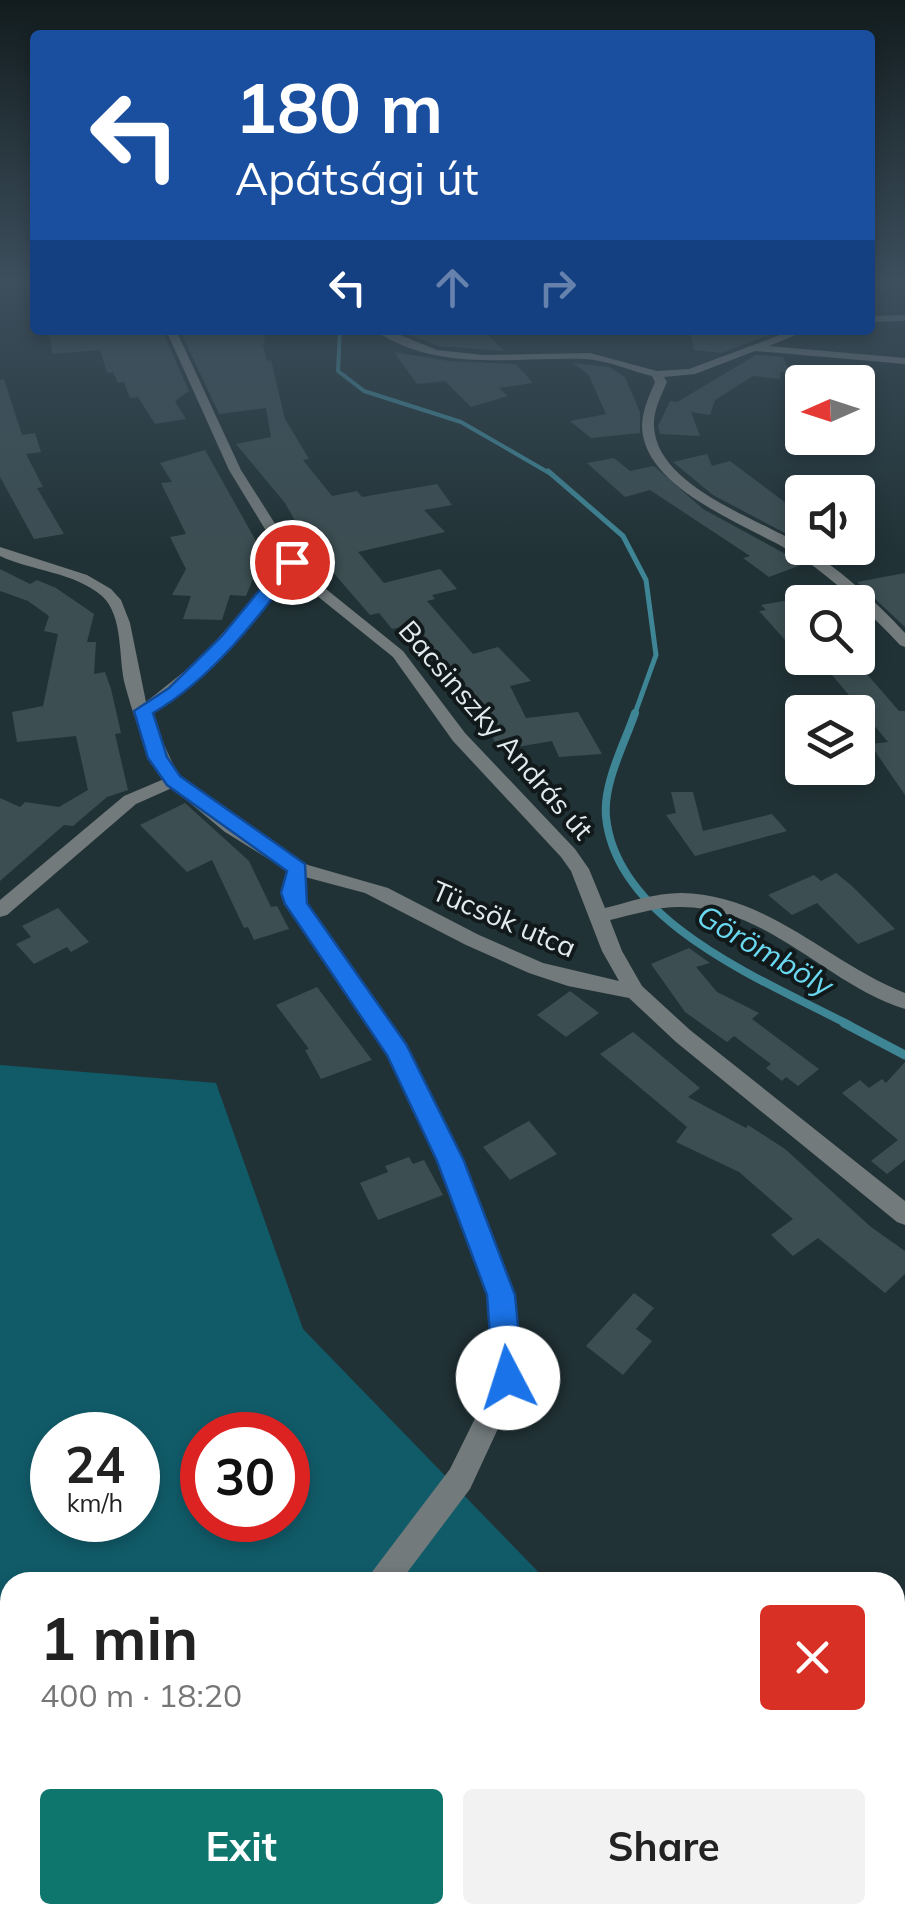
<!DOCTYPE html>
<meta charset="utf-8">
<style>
body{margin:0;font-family:Mulish,sans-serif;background:#f2f2f2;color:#222;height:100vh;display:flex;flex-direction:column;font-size:38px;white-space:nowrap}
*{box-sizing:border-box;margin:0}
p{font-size:32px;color:#767676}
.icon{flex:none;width:55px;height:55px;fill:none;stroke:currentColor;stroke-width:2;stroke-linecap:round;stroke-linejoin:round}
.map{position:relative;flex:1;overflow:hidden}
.panel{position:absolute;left:0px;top:1572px;width:905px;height:352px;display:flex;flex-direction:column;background:#fff;border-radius:30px 30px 0 0;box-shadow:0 5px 15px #0003}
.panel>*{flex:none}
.top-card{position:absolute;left:30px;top:30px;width:845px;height:305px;border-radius:10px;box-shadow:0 5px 15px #0003;background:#1a4fa0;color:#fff;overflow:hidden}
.needle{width:65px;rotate:267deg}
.buttons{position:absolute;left:785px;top:365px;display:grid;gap:20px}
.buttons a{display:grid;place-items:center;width:90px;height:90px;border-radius:10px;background:#fff;box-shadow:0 5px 15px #0003;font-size:50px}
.speed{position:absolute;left:30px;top:1412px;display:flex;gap:20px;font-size:50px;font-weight:700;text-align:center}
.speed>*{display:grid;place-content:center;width:130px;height:130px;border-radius:50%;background:#fff;box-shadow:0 5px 15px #0003;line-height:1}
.speed small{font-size:25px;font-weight:400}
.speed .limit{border:15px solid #d22;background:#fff;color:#111}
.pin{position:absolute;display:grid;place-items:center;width:85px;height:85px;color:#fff;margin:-42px;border:5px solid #fff;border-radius:50%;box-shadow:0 2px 10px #0007}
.me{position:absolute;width:110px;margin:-55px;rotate:355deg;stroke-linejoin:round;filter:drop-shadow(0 0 8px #0008)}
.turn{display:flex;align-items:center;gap:35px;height:210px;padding:0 40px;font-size:45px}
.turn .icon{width:130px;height:130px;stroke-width:2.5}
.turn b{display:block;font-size:70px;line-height:85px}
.lanes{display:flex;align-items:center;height:95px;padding:0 40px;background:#0003;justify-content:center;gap:50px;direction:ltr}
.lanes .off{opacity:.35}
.round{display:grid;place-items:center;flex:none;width:105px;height:105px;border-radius:10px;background:#f2f2f2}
.head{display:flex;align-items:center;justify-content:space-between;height:170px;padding:0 40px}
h1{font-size:60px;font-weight:700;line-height:75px}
.primary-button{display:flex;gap:20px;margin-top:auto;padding:20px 40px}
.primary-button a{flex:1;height:115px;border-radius:10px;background:#0f766e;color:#fff;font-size:40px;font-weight:700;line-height:115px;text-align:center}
.primary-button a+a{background:#f2f2f2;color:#222}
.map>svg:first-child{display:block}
.green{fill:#115b69;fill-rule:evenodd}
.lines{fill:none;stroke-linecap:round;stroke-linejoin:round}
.stream-far3{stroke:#3e8696;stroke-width:4}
.stream-far2{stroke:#3e8696;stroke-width:5}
.stream-far1{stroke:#3e8696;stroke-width:8}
.stream{stroke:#3e8696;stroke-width:9}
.building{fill:#3c4e52}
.street{fill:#727a7c;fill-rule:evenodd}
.route{fill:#1a73e8;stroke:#114b97;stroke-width:2.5}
.labels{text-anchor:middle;stroke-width:8;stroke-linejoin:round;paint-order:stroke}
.street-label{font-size:28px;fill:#e2ecef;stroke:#11191a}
.water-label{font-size:30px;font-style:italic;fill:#6ad8f0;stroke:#11191a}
</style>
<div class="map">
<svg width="905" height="1923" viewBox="0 0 905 1923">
<rect width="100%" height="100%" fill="#213236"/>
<path class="green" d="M 0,1065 L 216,1083 L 303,1329 L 548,1582 L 10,1582 L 10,1915 L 870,1915 L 878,1923 L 0,1923 ZM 52,1435 L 138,1435 L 138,1520 L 52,1520 ZM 202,1435 L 288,1435 L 288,1520 L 202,1520 Z"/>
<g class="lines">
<path class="stream-far3" d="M 340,330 L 338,371 L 364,391 L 461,422 L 551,474"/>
<path class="stream-far2" d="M 548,471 L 623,536 L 646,580 L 656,655 L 634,716"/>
<path class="stream-far1" d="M 635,713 C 624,745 603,783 606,817 C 617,924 766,981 849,1025"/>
<path class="stream" d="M 844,1023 L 905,1055"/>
</g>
<path class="building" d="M 49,330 L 162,330 L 189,391 L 175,401 L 186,419 L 155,424 L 138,397 L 130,398 L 124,382 L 118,383 L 113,372 L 107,373 L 100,350 L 52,354 Z
M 180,330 L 266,331 L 263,346 L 267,361 L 271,360 L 285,419 L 309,459 L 303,460 L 332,496 L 357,491 L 362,497 L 437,484 L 452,505 L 424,510 L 445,532 L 358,552 L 384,583 L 440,569 L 457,589 L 432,595 L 435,599 L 427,601 L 473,654 L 498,647 L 531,681 L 510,686 L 526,718 L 578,712 L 602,754 L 559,757 L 552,741 L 499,750 L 484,720 L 478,721 L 457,686 L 402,627 L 392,629 L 379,613 L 370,615 L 324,562 L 319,563 L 285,503 L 236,444 L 271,437 L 266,408 L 219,414 Z
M 398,330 L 484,330 L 504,351 L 438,346 Z
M 690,330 L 772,330 L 773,333 L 722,353 L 694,350 Z
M 394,352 L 449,361 L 516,364 L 533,383 L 499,388 L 508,396 L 471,407 L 445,381 L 417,384 Z
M 756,355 L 783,357 L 790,373 L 781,372 L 780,379 L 753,376 L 715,400 L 710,415 L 691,412 L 700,436 L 660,434 L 658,426 L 670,401 L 677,402 Z
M 573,363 L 609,367 L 625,377 L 640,412 L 640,433 L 591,438 L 570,421 L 606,414 L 588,374 Z
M 4,379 L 22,435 L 35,433 L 41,452 L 26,454 L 43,487 L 37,488 L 64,534 L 34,539 L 0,477 L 0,380 Z
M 205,450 L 265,557 L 262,574 L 255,574 L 246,596 L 230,595 L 222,620 L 183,619 L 191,596 L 172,595 L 186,569 L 170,537 L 186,534 L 161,483 L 172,482 L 160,463 Z
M 707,454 L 712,466 L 730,461 L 802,515 L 802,542 L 713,495 L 673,462 Z
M 614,458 L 630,471 L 654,466 L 703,509 L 804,564 L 769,577 L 743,558 L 750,556 L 650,490 L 625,497 L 587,463 Z
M 0,569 L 30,584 L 37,580 L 56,588 L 94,614 L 87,642 L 96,642 L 94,674 L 105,672 L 111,689 L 121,733 L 115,734 L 128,790 L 107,797 L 73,826 L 64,825 L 0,881 L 0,798 L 20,807 L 25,802 L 59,807 L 88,790 L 76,736 L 17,742 L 12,712 L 43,706 L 58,634 L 44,631 L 49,616 L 28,601 L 0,591 Z
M 905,573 L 905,627 L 857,582 Z
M 832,586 L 852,602 L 802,602 L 802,637 L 785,640 L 759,611 L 766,610 L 761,605 L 795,599 L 795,593 Z
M 853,658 L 899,711 L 905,711 L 905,795 L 870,744 L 888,742 L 822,663 Z
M 671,792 L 693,792 L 703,831 L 772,814 L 787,831 L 695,856 L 666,815 L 676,813 Z
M 185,803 L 249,861 L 271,907 L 277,906 L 289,929 L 254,940 L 248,927 L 244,928 L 212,860 L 187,872 L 140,825 Z
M 836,873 L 852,886 L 895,929 L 858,944 L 817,903 L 792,915 L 768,895 L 814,875 L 821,881 Z
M 58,908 L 89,942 L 71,952 L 67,947 L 34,964 L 16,944 L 31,937 L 22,926 Z
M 689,948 L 710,963 L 696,967 L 717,992 L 759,1013 L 752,1019 L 819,1069 L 798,1086 L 786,1077 L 782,1081 L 766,1068 L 771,1064 L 734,1036 L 727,1042 L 685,1012 L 651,964 Z
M 317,987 L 372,1060 L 321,1079 L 305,1050 L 309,1049 L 276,1005 Z
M 570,991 L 599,1013 L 566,1037 L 537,1015 Z
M 633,1032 L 700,1088 L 688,1097 L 746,1128 L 748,1125 L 785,1149 L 871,1227 L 905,1251 L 905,1274 L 885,1293 L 818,1238 L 793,1256 L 771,1235 L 793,1219 L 739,1172 L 676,1142 L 687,1127 L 600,1054 Z
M 905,1062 L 905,1160 L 887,1174 L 871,1161 L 898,1140 L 842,1093 L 860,1080 L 869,1088 L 882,1079 L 886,1083 Z
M 529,1121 L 557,1154 L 510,1180 L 483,1147 Z
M 409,1157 L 413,1164 L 424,1160 L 443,1195 L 378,1220 L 360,1183 L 388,1172 L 385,1166 Z
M 634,1293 L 654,1308 L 636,1329 L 652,1341 L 623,1375 L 586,1346 Z"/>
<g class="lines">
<path class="street" d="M 905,315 L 905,321 L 870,322 L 870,316 Z
M 166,330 L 176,330 L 241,470 L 298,560 L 321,585 L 403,651 L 465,733 L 575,849 L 589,869 L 605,908 C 629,902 655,893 681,893 C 768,894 828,963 905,993 L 905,1009 C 826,984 766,905 679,907 C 656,907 632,915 610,920 L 622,951 L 642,986 L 690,1030 L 905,1201 L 905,1225 L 897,1222 L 676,1042 L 629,998 L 568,986 L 529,973 L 466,945 L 365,893 L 305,877 L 301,893 L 305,903 L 409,1051 L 461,1161 L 513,1295 L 521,1379 L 470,1489 L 400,1582 L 367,1582 L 372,1572 L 450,1469 L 495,1378 L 489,1295 L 439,1161 L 389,1055 L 286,904 L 283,893 L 288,871 L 225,832 L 172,788 L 136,804 L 7,915 L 0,917 L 0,900 L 124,796 L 164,779 C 145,751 134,718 125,685 C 118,659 124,616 102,596 C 74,572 32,571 0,556 L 0,547 L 87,575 L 111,589 L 121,600 L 130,623 L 146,702 L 200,659 L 285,562 L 229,470 ZM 292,571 L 311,591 L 393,657 L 453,741 L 561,857 L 571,871 L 602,951 L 619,981 L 543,963 L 479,935 L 388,888 L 308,865 L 278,849 L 219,809 L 177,773 L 150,714 L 211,666 Z
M 374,330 L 388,330 L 437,350 L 484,355 L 590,353 L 657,371 L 689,369 L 793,330 L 808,330 L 769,346 L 905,358 L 905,364 L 755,351 L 695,374 L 664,377 L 667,382 C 661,396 653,411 654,426 C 656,486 757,518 799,544 C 837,567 874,599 905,633 L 905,647 L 900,645 C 870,613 838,583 802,558 C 757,528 643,492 642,426 C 642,411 649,396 655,382 L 652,376 C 631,371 607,360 585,359 C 513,357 437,373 374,330 Z
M 27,1915 L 62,1915 L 59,1923 L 24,1923 Z"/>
</g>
<linearGradient id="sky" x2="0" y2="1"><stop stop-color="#121c1e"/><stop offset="0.51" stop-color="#3d4f5d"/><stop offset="1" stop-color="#3d4f5d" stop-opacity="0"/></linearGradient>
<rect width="905" height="552" fill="url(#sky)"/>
<path class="route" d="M 286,558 L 300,562 C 259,617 213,678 153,713 L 167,757 L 180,776 L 305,864 L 307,903 L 406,1044 L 464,1161 L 515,1295 L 523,1378 L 519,1388 L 508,1392 L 498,1388 L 493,1378 L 487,1295 L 437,1161 L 387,1055 L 285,904 L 281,893 L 287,871 L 167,785 L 148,758 L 134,711 L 169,688 L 221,637 Z"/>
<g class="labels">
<g class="street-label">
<text transform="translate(496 730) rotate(49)" y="10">Bacsinszky András út</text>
<text transform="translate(504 919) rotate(23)" y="10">Tücsök utca</text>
</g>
<g class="water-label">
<text transform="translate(765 951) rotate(30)" y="10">Görömböly</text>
</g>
</g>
</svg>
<div class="buttons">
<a><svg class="needle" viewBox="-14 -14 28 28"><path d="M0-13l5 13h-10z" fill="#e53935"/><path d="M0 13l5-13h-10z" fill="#767676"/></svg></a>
<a><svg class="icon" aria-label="sound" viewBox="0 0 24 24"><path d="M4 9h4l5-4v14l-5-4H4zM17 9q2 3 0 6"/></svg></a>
<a><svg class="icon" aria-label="search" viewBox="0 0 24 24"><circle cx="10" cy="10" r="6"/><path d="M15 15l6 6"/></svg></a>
<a><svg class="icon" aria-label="layers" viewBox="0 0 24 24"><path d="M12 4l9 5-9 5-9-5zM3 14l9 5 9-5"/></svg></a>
</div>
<div class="speed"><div>24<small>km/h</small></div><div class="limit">30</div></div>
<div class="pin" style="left:292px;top:562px;background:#d93025"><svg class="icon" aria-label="arrive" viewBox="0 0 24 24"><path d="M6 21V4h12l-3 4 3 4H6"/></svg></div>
<svg class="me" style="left:508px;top:1378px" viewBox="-20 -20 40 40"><circle r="19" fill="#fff"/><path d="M0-13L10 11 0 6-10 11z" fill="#1a73e8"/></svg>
<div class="top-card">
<div class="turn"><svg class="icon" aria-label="left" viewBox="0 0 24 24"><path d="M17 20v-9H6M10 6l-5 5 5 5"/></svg><div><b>180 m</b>Apátsági út</div></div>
<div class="lanes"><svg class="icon" aria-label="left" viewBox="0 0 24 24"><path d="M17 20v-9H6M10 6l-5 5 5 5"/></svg><svg class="icon off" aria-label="ahead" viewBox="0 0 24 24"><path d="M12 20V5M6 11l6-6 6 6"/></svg><svg class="icon off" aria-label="right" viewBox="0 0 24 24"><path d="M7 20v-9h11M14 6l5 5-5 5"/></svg></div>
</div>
<section class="panel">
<div class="head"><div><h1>1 min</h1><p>400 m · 18:20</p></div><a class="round" style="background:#d93025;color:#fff"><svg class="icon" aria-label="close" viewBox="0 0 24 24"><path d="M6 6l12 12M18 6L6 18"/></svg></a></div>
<div class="primary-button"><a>Exit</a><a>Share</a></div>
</section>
</div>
